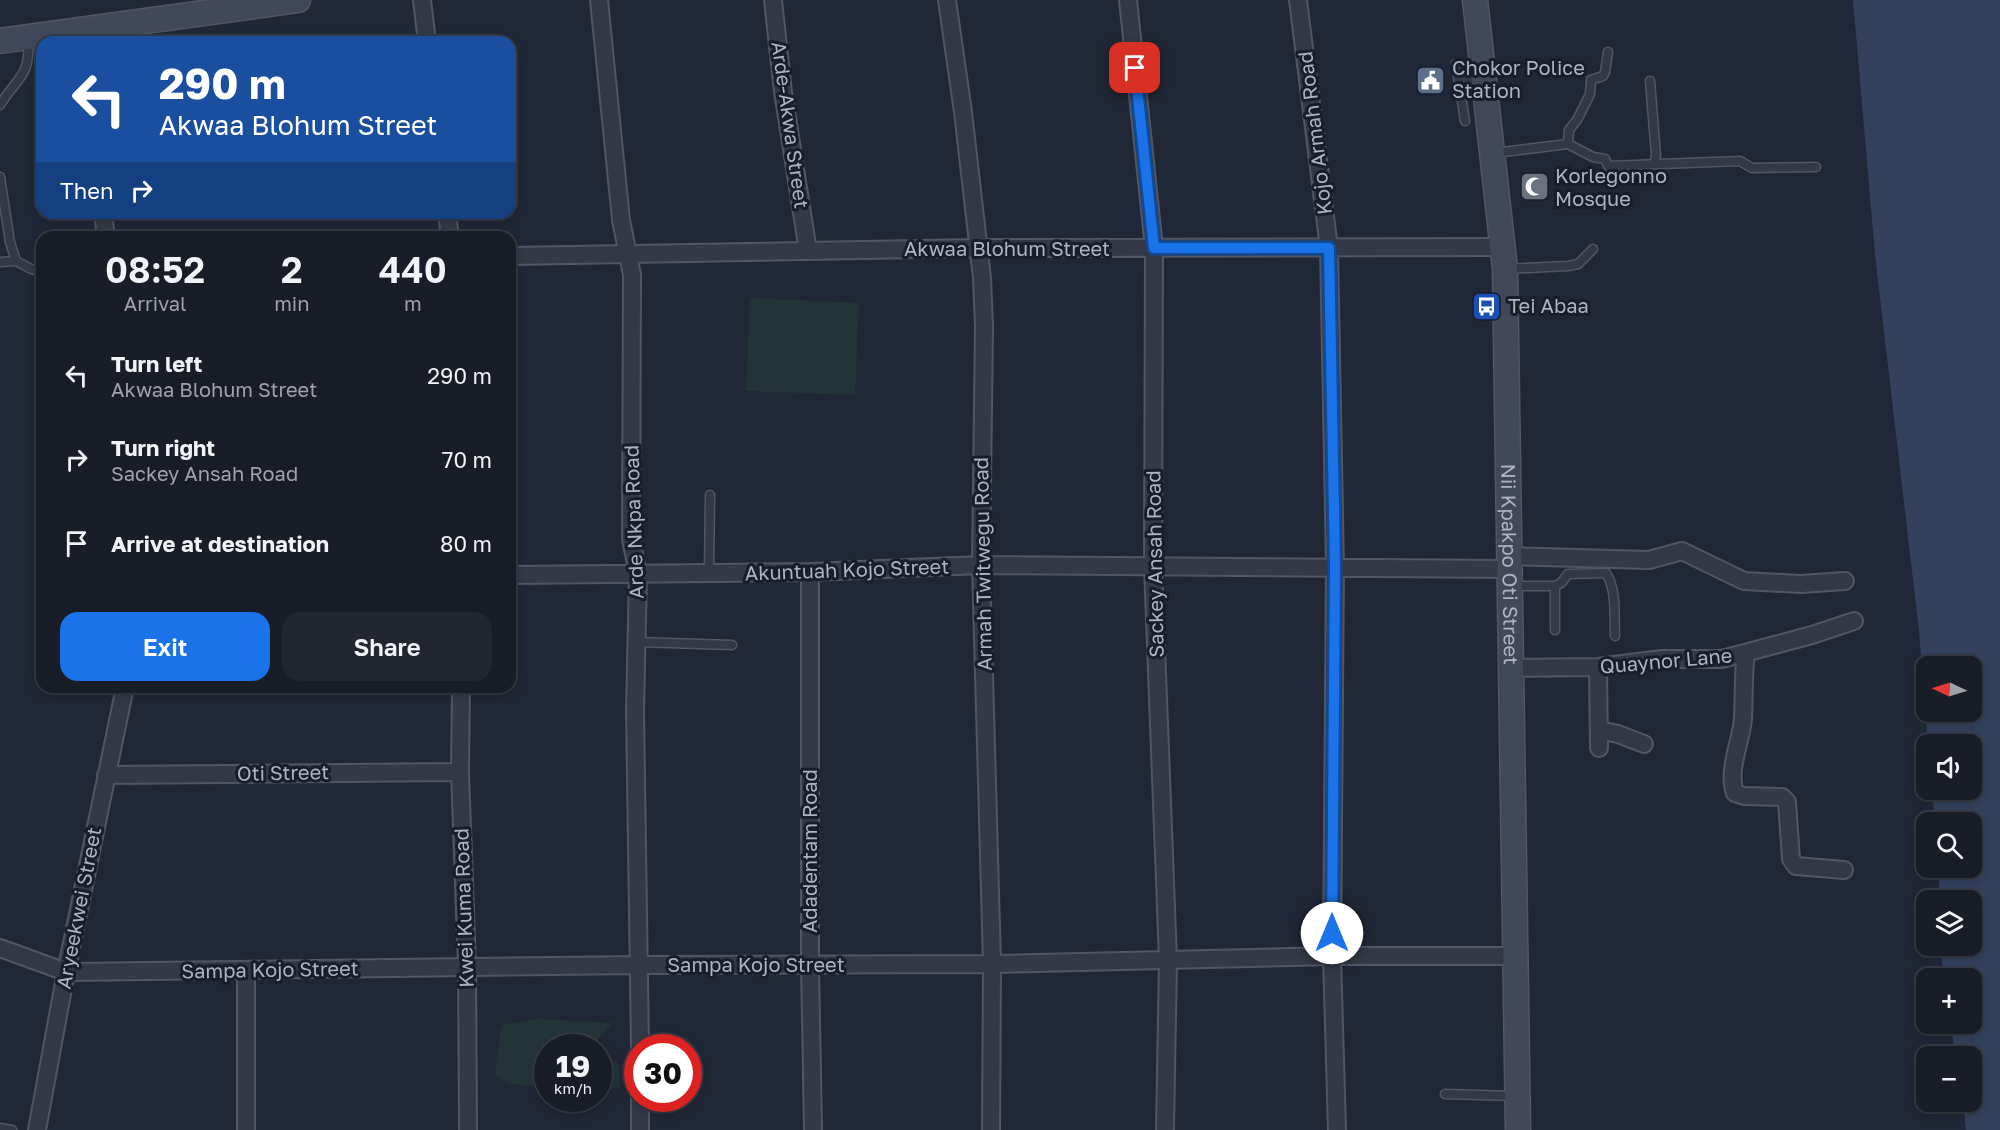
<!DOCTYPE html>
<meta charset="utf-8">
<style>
body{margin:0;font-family:"Golos Text",sans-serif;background:#212630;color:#f1f3f6;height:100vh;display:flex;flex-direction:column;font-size:22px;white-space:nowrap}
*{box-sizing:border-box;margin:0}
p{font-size:20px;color:#9fa2a8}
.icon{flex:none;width:33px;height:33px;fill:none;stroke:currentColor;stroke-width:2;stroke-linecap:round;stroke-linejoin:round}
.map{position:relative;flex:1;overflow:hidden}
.drawer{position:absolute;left:36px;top:231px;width:480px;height:462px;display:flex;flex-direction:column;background:#181d28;border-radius:18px;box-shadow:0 3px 9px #0003,0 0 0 2px #363b45}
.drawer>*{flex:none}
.hud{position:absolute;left:36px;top:36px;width:480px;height:183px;border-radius:18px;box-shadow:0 3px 9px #0003,0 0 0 2px #363b45;background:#1a4fa0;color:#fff;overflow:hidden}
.needle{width:39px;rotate:274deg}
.fabs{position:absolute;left:1916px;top:656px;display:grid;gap:12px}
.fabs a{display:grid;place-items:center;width:66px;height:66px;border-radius:12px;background:#181d28;box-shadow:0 3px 9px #0003,0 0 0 2px #363b45;font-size:30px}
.speed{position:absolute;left:534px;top:1034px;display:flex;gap:12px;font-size:30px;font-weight:700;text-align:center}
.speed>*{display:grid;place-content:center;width:78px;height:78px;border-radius:50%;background:#181d28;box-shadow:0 3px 9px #0003,0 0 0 2px #363b45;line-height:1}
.speed small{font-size:15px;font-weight:400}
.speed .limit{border:9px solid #d22;background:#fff;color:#111}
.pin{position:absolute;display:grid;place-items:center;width:51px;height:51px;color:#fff;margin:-26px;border-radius:12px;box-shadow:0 3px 9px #0006}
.me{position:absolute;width:66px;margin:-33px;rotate:0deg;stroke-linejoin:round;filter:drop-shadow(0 0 4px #0008)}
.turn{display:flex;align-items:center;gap:21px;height:126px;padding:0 24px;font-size:27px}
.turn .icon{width:78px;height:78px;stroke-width:2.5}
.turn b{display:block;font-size:42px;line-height:51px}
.then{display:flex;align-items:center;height:57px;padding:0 24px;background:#0003;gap:12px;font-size:22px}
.eta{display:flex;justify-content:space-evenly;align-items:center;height:102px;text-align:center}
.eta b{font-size:36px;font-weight:600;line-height:42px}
.primary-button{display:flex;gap:12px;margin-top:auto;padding:12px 24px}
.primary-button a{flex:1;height:69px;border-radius:18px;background:#1a73e8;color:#fff;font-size:24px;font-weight:600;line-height:69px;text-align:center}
.primary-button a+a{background:#212630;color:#f1f3f6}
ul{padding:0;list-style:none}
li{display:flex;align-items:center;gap:18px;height:84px;padding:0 24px}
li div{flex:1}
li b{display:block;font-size:22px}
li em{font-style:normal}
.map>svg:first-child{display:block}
.green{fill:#233438}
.water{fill:#33415d;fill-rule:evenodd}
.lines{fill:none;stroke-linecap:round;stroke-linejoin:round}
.lane-casing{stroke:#515664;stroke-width:11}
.street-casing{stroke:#515664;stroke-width:20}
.secondary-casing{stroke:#515664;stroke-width:27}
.lane{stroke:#333946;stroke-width:8}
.street{stroke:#333946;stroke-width:16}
.secondary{stroke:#414859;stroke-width:24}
.route-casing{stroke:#114b97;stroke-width:15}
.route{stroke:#1a73e8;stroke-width:10}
.labels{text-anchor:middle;stroke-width:6;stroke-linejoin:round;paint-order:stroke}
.poi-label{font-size:20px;fill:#adb3c3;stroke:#191e2b;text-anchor:start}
.street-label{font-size:20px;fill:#adb3c3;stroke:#191e2b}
</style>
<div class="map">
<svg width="2000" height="1130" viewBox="0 0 2000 1130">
<rect width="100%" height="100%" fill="#202736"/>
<path class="green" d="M 750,298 L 859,303 L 855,395 L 746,391 Z
M 510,387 L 517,499 L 510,499 Z
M 535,1019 L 613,1023 L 590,1047 L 548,1047 L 547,1086 L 508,1084 L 495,1074 L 501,1025 Z
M 599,1052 L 619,1064 L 620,1088 L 599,1087 Z"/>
<path class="water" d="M 1853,0 L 2000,0 L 2000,1130 L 1966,1130 L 1963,1101 L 1971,1101 L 1971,1056 L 1956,1056 L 1950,1023 L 1971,1023 L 1971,978 L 1943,978 L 1941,945 L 1971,945 L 1971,900 L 1940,900 L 1938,867 L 1971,867 L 1971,822 L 1935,822 L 1932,789 L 1971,789 L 1971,744 L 1928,744 L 1919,631 L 1875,255 ZM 1926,666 L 1971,666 L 1971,711 L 1926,711 Z"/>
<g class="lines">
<defs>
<path id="lane" d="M 1456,64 L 1465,121
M 1650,81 L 1656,155 L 1654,164
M 1459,82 L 1483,78
M 0,105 C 17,77 31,77 28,39
M 1568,144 L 1569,130 L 1577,120 L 1590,94 L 1591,80 L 1603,76 L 1605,72 L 1608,52
M 1494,153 L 1568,144 L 1593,157 L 1605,159 L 1608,166 L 1740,161 L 1752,168 L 1816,167
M 0,177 L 10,242 L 16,261 L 31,269 L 42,272
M 0,262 L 16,261
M 1506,269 L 1568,266 L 1578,264 L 1593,249
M 709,574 L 710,495
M 1512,586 L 1555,586 L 1561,583 L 1568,574 L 1606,573 C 1617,590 1614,617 1615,636
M 1555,630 L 1555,586
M 636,642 L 732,645
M 1445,1094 L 1514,1096
M 0,1128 L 12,1130"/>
<path id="street" d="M 422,0 L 427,42
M 599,0 L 621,220 L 632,275 L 631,539 L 638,574 L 635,711 L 640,1047
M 773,0 L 783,92 L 808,251
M 947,0 L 963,112 L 982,278 L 984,326 L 981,565 L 992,964 L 991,1130
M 1128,0 L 1154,248 L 1153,567 L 1168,960 L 1165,1130
M 1298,0 L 1329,248 L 1335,566 L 1332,956 L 1337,1130
M 103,213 L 106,237
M 447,213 L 450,237
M 510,256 L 978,248 L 1504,247
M 1509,556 L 1649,560 L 1682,551 L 1744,581 L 1801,584 L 1845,581
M 810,572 L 810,965 L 813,1130
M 510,575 L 810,572 L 981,565 L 1508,569
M 1746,653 C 1743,675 1744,697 1743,719 C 1741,742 1727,770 1735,793 L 1744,796 L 1782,797 L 1787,802 L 1791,859 L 1796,866 L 1844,870
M 1598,667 L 1599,748
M 1510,668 L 1598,667 L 1662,659 L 1722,659 L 1812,635 L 1854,621
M 461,687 L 460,772 L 467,968 L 468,1130
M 1599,730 L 1618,734 L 1644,744
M 106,775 L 460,772
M 0,948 L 66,972 L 640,965 L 992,964 L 1332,956 L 1516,956
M 246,970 L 246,1130
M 37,1130 L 66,972 L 125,687
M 640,1130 L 640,1098"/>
<g id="secondary">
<path id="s1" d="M 1475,0 L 1505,269 L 1518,1130"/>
<path d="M 0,41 L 298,0"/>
</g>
</defs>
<use href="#lane" class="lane-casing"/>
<use href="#street" class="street-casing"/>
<use href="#secondary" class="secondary-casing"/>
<use href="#lane" class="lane"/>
<use href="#street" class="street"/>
<use href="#secondary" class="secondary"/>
</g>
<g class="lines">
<defs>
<path id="route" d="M 1135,68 L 1154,248 L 1329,248 L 1335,566 L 1332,933"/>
</defs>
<use href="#route" class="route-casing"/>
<use href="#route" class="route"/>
</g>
<defs>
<symbol id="civic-square" viewBox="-11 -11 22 22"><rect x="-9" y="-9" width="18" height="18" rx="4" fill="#5c6f8a" stroke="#191e2b"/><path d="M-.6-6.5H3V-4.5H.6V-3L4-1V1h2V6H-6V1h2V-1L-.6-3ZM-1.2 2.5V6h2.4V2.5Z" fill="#fff"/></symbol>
<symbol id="mosque-square" viewBox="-11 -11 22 22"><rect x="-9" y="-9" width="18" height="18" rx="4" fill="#6b7280" stroke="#191e2b"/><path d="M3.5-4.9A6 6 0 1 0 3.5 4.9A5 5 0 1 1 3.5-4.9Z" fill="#fff"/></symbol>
<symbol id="bus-square" viewBox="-11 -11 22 22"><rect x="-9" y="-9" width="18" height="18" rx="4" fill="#1a4fb4" stroke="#191e2b"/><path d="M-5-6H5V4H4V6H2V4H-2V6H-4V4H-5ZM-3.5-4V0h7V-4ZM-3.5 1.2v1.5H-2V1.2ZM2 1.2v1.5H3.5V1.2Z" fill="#fff"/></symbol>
</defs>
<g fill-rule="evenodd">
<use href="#civic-square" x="1414" y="64" width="33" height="33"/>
<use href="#mosque-square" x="1518" y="170" width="33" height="33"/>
<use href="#bus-square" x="1470" y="290" width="33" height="33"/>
</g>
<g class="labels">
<g class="poi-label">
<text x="1452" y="75">Chokor Police<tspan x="1452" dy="23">Station</tspan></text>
<text x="1555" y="183">Korlegonno<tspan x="1555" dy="23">Mosque</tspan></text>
<text x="1508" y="313">Tei Abaa</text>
</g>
<g class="street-label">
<text transform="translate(790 125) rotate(82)" y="7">Arde-Akwa Street</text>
<text transform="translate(1315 133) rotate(-97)" y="7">Kojo Armah Road</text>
<text x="1007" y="256">Akwaa Blohum Street</text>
<text transform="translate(634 522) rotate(-92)" y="7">Arde Nkpa Road</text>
<text transform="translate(983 564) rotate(-91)" y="7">Armah Twitwegu Road</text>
<text transform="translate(1155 564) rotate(-91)" y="7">Sackey Ansah Road</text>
<text dy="7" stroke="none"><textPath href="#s1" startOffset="566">Nii Kpakpo Oti Street</textPath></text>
<text transform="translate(847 570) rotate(-2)" y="7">Akuntuah Kojo Street</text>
<text transform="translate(1666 661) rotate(-5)" y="7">Quaynor Lane</text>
<text transform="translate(283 773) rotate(-1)" y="7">Oti Street</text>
<text transform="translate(810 851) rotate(-90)" y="7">Adadentam Road</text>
<text transform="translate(79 908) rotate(-79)" y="7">Aryeekwei Street</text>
<text transform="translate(464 908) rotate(-92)" y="7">Kwei Kuma Road</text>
<text x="756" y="972">Sampa Kojo Street</text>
<text transform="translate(270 970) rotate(-1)" y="7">Sampa Kojo Street</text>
</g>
</g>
</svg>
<div class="fabs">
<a><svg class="needle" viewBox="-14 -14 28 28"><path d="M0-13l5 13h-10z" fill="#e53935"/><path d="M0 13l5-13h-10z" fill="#9fa2a8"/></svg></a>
<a><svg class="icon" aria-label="sound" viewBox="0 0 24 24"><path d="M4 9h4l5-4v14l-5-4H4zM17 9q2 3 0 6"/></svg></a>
<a><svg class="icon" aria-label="search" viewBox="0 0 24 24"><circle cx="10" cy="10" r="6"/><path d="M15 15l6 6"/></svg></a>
<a><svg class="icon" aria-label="layers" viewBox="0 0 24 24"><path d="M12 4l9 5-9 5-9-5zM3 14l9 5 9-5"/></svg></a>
<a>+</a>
<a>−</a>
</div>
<div class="speed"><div>19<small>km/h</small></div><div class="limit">30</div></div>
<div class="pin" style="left:1135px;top:68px;background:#d93025"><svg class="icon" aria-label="arrive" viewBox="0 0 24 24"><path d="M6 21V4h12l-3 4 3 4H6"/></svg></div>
<svg class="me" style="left:1332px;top:933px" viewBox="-20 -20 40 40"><circle r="19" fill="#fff"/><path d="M0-13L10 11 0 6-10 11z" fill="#1a73e8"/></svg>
<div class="hud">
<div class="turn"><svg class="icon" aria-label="left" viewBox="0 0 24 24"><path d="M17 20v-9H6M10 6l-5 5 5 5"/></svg><div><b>290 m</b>Akwaa Blohum Street</div></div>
<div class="then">Then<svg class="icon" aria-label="right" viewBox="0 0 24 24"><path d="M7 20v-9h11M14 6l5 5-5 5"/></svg></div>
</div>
<section class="drawer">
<div class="eta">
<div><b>08:52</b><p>Arrival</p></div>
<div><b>2</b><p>min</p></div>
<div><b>440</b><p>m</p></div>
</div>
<ul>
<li><svg class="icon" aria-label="left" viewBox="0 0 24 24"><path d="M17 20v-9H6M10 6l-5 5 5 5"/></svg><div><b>Turn left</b><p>Akwaa Blohum Street</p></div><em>290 m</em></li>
<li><svg class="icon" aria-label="right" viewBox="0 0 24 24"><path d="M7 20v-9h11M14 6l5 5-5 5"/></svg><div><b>Turn right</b><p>Sackey Ansah Road</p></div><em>70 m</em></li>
<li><svg class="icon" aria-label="arrive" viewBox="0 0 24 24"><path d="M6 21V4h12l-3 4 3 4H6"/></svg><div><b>Arrive at destination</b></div><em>80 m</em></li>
</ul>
<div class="primary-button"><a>Exit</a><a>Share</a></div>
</section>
</div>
